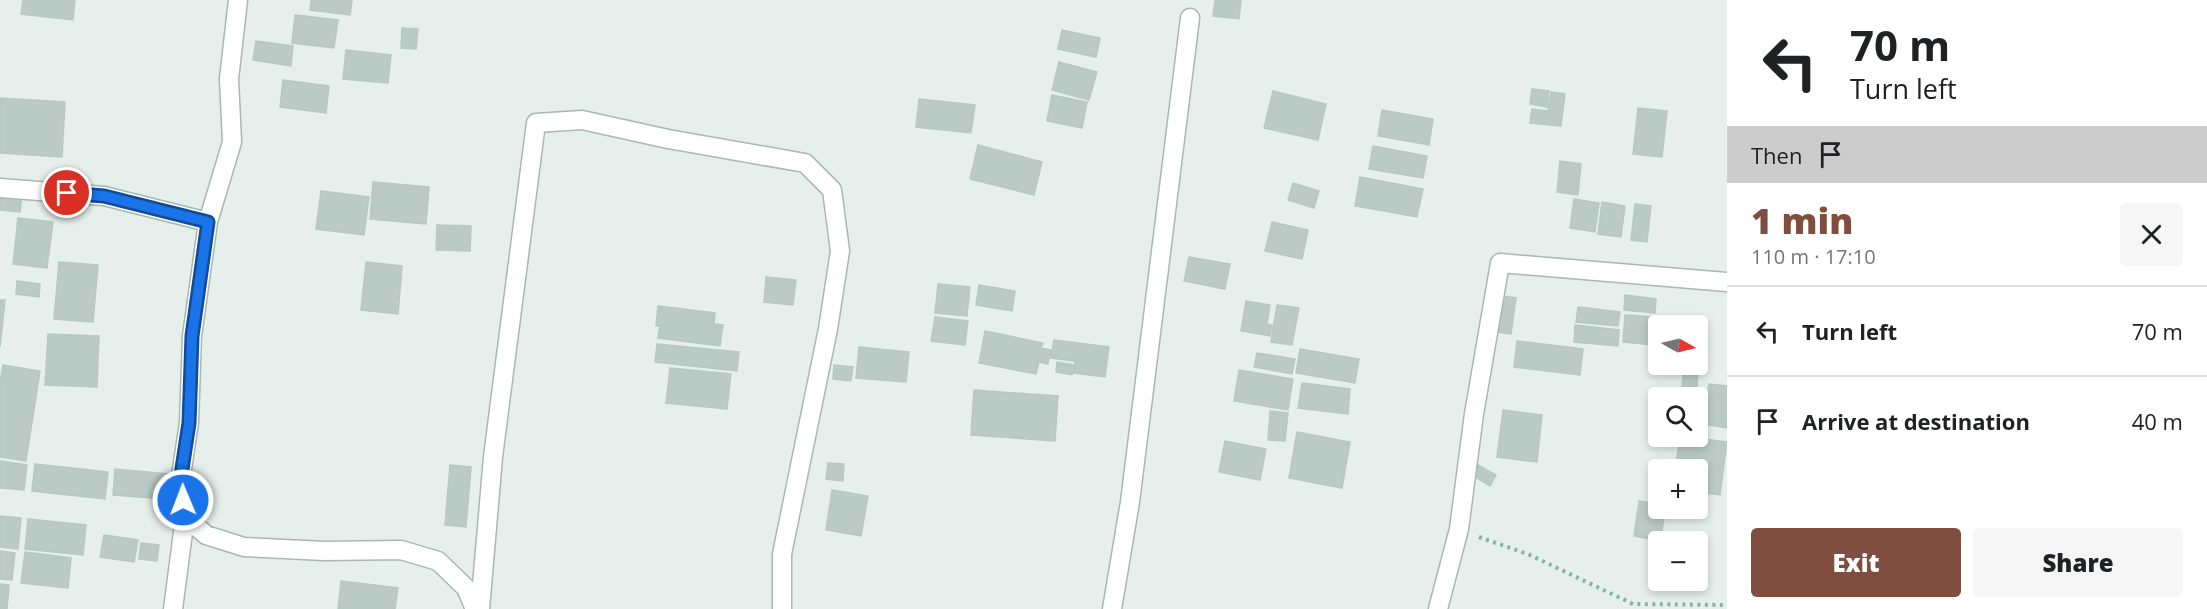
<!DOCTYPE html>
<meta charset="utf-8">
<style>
body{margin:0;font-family:"Open Sans",sans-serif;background:#f6f6f6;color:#202124;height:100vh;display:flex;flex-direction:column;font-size:22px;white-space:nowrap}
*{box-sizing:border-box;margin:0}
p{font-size:20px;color:#757577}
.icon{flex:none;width:33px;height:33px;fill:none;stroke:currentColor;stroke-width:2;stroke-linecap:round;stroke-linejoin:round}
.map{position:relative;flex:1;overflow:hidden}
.side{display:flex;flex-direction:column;background:#fff;width:480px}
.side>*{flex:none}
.hud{background:#fff;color:#202124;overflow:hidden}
.needle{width:39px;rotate:98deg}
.tools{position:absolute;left:1648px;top:315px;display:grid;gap:12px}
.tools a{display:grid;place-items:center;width:60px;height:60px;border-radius:6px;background:#fff;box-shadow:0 3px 9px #0003;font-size:30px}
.pin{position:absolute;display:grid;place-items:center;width:51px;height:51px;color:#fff;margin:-26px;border:3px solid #fff;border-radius:50%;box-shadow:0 2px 6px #0007}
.me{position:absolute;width:66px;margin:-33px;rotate:359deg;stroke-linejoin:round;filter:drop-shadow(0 0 4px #0008)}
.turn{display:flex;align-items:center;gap:21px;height:126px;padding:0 24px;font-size:27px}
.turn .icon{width:78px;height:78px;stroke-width:2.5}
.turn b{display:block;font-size:42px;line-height:51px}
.then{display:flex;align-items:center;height:57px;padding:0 24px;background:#0003;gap:12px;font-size:22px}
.round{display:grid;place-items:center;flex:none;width:63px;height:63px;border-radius:6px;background:#f6f6f6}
.summary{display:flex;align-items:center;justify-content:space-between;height:102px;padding:0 24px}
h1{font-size:36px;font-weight:800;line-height:45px;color:#7f4e3f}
.cta{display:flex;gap:12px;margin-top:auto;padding:12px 24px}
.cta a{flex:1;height:69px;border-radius:6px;background:#7f4e3f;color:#fff;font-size:24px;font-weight:800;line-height:69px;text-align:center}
.cta a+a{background:#f6f6f6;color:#202124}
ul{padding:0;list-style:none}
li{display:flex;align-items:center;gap:18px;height:90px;padding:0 24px;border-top:2px solid #e0e0e0}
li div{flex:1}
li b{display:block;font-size:22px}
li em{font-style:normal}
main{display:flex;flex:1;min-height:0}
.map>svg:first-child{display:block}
.building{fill:#bbcac4;stroke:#b8c9c2;stroke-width:1.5}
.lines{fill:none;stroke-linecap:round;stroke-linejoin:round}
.minor-casing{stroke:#a8b8b2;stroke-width:21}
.path{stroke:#86b3a5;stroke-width:4;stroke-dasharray:3 4.5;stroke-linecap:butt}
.minor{stroke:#fff;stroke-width:18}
.route-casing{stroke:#114b97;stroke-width:15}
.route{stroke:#1a73e8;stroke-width:10}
</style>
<main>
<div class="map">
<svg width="1727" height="609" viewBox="0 0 1727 609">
<rect width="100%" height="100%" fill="#e6efeb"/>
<path class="building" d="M 23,0 L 75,0 L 73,20 L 21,14 Z
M 311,0 L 352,0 L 350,15 L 310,10 Z
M 1215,0 L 1241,0 L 1239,19 L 1213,16 Z
M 295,15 L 338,20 L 334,48 L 292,43 Z
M 402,28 L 418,29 L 416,49 L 401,48 Z
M 1062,30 L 1100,38 L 1096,57 L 1058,49 Z
M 256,41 L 293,46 L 291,66 L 253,60 Z
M 346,50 L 391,55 L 388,83 L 343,79 Z
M 1059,62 L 1097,72 L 1089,100 L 1052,90 Z
M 283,80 L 329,86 L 326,113 L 280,107 Z
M 1532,89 L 1549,91 L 1547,107 L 1530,104 Z
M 1273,91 L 1326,104 L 1318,140 L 1264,128 Z
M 1551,92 L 1565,94 L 1561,126 L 1530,123 L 1532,109 L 1548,111 Z
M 1052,95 L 1087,102 L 1082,128 L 1047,121 Z
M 0,98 L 65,102 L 62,157 L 0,153 Z
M 919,99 L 975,105 L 971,133 L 916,127 Z
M 1638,108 L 1667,111 L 1662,157 L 1633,154 Z
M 1382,110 L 1433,119 L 1429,145 L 1378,136 Z
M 978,145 L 1042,162 L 1034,195 L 970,179 Z
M 1373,146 L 1427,156 L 1423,178 L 1369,169 Z
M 1560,161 L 1581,164 L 1578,195 L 1557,192 Z
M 1360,177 L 1423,189 L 1417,217 L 1355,206 Z
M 373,182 L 429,187 L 426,224 L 370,219 Z
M 1293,183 L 1319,191 L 1314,208 L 1288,200 Z
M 0,191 L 22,193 L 20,212 L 0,210 Z
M 321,191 L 369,197 L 364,235 L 316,229 Z
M 1574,199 L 1599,203 L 1595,232 L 1570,228 Z
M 1602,202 L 1625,206 L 1621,237 L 1598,234 Z
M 1635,204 L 1651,206 L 1647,242 L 1631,240 Z
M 18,218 L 53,222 L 47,268 L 13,264 Z
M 1272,222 L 1308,230 L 1302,259 L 1265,251 Z
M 437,225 L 471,226 L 470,251 L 436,250 Z
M 1189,257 L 1230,264 L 1225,289 L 1184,281 Z
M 59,262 L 98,265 L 93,322 L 54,319 Z
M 366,262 L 402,266 L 398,314 L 361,310 Z
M 766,277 L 796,280 L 793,305 L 764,302 Z
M 17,281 L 40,284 L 39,297 L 16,294 Z
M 938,284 L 970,287 L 967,316 L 935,313 Z
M 979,285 L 1015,291 L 1012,311 L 976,305 Z
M 1625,295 L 1656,299 L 1655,313 L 1624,310 Z
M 1502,296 L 1516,298 L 1511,334 L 1497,332 Z
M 0,300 L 5,300 L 0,347 Z
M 1246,301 L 1270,305 L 1267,324 L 1272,325 L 1270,336 L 1241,331 Z
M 1277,305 L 1299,308 L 1292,345 L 1271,342 Z
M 658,306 L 715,313 L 714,324 L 723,325 L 720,346 L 658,338 L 660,326 L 656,326 Z
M 1578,307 L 1620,312 L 1618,326 L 1576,322 Z
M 1625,315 L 1656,317 L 1655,345 L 1623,342 Z
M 935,317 L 968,321 L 965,345 L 931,341 Z
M 1575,325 L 1619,330 L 1618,346 L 1574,342 Z
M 985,331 L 1043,343 L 1041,348 L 1051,350 L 1048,364 L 1039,362 L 1036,374 L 979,363 Z
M 48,334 L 99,336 L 97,387 L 45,385 Z
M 1054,340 L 1109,347 L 1105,377 L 1074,373 L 1075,361 L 1051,358 Z
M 1517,341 L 1583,349 L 1580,375 L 1514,367 Z
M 657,344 L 739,352 L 737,371 L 655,362 Z
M 859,347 L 909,352 L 906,382 L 856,378 Z
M 1300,349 L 1359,359 L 1355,383 L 1296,373 Z
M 1257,353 L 1295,359 L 1292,374 L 1254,367 Z
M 1057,362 L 1074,365 L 1072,375 L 1056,372 Z
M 1698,362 L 1699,362 L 1696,398 L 1681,398 L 1684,364 L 1698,364 Z
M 3,365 L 40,371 L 26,461 L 0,457 L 0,382 Z
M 834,365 L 853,367 L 851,381 L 833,379 Z
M 670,368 L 731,374 L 727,409 L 666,403 Z
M 1239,370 L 1293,379 L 1288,410 L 1234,401 Z
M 1302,383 L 1350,389 L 1348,414 L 1298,408 Z
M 1709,384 L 1727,386 L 1727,428 L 1703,424 Z
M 974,390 L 1058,396 L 1055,441 L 971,435 Z
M 1503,410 L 1542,415 L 1537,462 L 1497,457 Z
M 1270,411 L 1288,413 L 1285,441 L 1268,440 Z
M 1297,432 L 1350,442 L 1342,488 L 1289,478 Z
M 1680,436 L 1727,442 L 1720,495 L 1698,492 L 1698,470 L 1675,470 Z
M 1225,441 L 1266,449 L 1260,480 L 1219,472 Z
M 0,461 L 27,465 L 24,490 L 0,488 Z
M 828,463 L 844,464 L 843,481 L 826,479 Z
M 35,464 L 108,472 L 105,499 L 32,491 Z
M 450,465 L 471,467 L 466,527 L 445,525 Z
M 1478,465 L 1496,475 L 1490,486 L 1472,475 Z
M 115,469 L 168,474 L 165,499 L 113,495 Z
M 832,490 L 868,496 L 861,536 L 826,530 Z
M 1639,501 L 1659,504 L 1659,508 L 1666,508 L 1660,541 L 1634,536 Z
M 0,516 L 21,518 L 18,549 L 0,547 Z
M 28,519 L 86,525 L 83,555 L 25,549 Z
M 104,535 L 138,540 L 134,562 L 100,557 Z
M 141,543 L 159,545 L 157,561 L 139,559 Z
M 0,551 L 15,553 L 12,580 L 0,579 Z
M 25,552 L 71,558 L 68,588 L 21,583 Z
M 341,581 L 398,588 L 395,609 L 338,609 Z
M 0,584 L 9,585 L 7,609 L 0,609 Z"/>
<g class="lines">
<defs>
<path id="minor" d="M 238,0 L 229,79 L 232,142 L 208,222 L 192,336 L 189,423 L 180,482 L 185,517 L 206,535 L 244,547 L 324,551 L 401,550 L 438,561 L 466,588 L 475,609
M 0,188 L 104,196 L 208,222
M 173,609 L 185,517
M 480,609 L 493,457 L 536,123 L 582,120 L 668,139 L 805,163 L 832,190 L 840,251 L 828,329 L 782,554 L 782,609
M 1112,609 L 1130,502 L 1190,18
M 1438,609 L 1459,529 L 1474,414 L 1500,263 L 1727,282"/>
</defs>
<use href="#minor" class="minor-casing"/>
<path class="path" d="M 1479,537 L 1530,555 L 1633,604 L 1727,605"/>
<use href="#minor" class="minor"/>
</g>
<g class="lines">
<defs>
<path id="route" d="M 67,193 L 104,196 L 208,222 L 192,336 L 189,423 L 180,482 L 183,500"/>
</defs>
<use href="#route" class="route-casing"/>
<use href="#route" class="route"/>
</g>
</svg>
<div class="tools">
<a><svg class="needle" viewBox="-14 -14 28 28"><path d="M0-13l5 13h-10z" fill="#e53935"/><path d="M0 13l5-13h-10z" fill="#757577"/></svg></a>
<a><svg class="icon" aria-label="search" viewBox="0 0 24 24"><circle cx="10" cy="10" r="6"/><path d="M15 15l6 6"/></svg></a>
<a>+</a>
<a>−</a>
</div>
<div class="pin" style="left:67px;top:193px;background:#d93025"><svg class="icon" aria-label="arrive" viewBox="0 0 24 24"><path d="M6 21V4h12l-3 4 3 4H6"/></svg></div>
<svg class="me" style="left:183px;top:500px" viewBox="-20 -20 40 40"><circle r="17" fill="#1a73e8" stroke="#fff" stroke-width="3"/><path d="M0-11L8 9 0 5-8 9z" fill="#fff"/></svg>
</div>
<section class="side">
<div class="hud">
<div class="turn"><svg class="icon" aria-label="left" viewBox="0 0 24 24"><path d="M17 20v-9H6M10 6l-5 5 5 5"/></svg><div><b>70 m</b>Turn left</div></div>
<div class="then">Then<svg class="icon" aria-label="arrive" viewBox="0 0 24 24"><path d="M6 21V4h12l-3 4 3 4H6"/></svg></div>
</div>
<div class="summary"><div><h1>1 min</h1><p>110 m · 17:10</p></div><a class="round"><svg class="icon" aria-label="close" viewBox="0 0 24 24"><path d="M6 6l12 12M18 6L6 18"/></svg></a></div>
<ul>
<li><svg class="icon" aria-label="left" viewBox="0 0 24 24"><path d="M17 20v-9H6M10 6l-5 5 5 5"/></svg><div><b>Turn left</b></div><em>70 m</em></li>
<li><svg class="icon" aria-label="arrive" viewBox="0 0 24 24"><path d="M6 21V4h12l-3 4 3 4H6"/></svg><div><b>Arrive at destination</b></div><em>40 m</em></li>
</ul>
<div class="cta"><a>Exit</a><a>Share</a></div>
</section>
</main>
